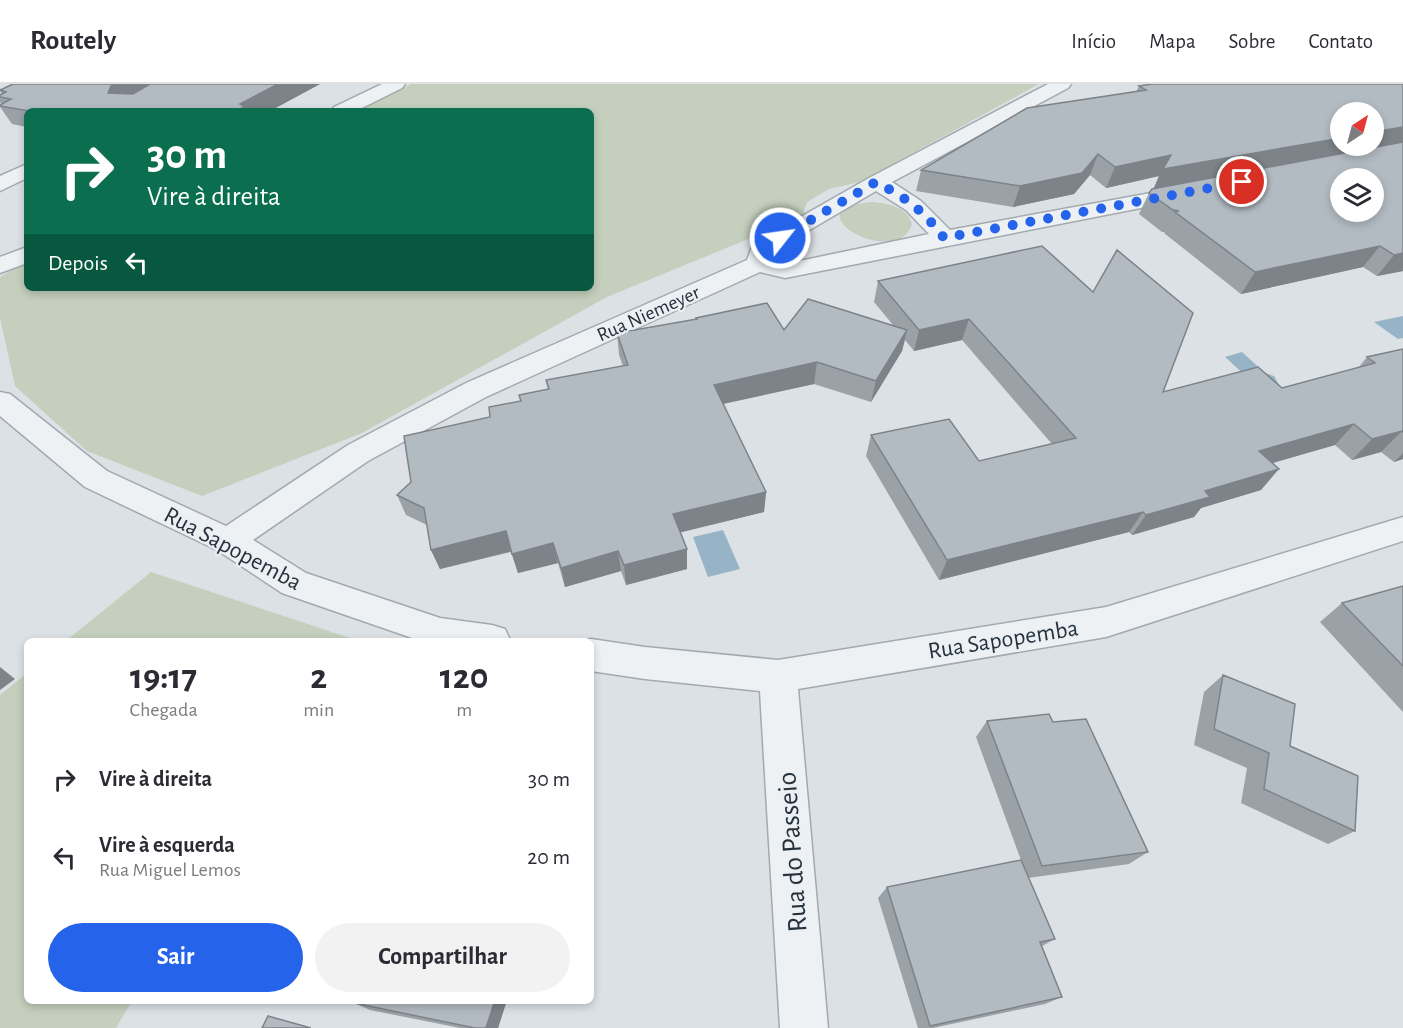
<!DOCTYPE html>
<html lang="pt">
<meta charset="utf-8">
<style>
body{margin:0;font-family:"Alegreya Sans",sans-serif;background:#f2f2f3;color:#2b2b33;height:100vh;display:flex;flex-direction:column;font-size:22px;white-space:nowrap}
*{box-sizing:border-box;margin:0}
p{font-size:20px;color:#7c7c81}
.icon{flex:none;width:33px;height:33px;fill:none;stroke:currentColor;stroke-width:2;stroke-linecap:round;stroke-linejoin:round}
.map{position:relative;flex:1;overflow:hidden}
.drawer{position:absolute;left:24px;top:554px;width:570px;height:366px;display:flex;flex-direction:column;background:#fff;border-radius:9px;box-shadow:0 3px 9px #0003}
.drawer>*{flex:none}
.guide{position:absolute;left:24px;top:24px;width:570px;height:183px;border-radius:9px;box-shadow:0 3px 9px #0003;background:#0b6e4f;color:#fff;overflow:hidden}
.needle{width:39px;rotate:36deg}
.controls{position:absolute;left:1330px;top:18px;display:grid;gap:12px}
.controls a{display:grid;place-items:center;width:54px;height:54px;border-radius:50%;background:#fff;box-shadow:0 3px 9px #0003;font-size:30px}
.pin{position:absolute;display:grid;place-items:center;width:51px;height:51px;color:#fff;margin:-26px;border:3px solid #fff;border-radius:50%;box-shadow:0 2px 6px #0007}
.me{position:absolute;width:66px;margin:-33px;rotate:60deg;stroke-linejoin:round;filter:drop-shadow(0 0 4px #0008)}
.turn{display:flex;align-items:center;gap:21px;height:126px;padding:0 24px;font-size:27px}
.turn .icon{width:78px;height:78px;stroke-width:2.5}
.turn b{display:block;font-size:42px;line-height:51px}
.then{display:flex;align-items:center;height:57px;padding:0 24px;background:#0003;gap:12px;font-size:22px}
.eta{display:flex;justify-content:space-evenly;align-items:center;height:102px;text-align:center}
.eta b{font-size:36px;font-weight:700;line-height:42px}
.action{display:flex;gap:12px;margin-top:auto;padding:12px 24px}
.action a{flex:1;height:69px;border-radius:36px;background:#2563eb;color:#fff;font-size:24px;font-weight:700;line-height:69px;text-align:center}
.action a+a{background:#f2f2f3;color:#2b2b33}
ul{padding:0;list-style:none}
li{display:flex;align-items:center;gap:18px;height:78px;padding:0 24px}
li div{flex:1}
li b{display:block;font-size:22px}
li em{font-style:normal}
header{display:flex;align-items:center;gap:36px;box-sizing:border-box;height:84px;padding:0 30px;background:#fff;border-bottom:2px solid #e1e1e2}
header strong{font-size:28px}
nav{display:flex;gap:33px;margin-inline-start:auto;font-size:21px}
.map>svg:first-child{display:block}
.green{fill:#c4cfbd}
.water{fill:#97b4c6}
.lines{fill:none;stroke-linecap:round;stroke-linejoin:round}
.street-casing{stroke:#a2a9af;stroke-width:3}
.street{fill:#eef1f4;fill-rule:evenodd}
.wall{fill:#9aa1a7}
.shaded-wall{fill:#7d8388}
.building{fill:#b3bbc2;stroke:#7d8388;stroke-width:1.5;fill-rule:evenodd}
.route{stroke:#2563eb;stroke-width:10;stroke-dasharray:0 18}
.labels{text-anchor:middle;stroke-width:4.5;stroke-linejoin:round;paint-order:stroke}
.far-street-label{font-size:20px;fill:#26313b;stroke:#ebf0f4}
.street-label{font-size:24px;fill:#26313b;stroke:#ebf0f4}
.near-street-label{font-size:28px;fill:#26313b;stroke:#ebf0f4}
</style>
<header>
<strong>Routely</strong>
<nav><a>Início</a><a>Mapa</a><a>Sobre</a><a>Contato</a></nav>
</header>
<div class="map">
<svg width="1403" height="944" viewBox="0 0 1403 944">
<rect width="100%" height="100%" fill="#dce1e6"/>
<path class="green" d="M 411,0 L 1039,0 L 860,98 L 829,105 L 807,118 L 802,133 L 607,213 L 362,349 L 202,412 L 87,367 L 15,302 L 0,234 L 0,193 L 27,177 L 27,204 L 591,204 L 591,27 L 356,27 Z
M 874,118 C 889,120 907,123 912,140 C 898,188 784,123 874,118 Z
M 151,488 L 350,554 L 349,556 L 67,556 Z
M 27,589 L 27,916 L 132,917 L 116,944 L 0,944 L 0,611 Z"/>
<path class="water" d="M 1403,232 L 1403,254 L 1398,255 L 1374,238 Z
M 1242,268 L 1265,289 L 1274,292 L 1279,301 L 1261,306 L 1225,273 Z
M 723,446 L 740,485 L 708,493 L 693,453 Z"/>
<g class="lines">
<defs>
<path id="street" d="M 382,0 L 405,0 L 402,4 L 356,27 L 332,27 L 334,23 Z
M 1048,0 L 1071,0 L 1068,4 L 892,98 L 921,117 L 950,146 L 1189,102 L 1197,103 L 1200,108 L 1197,113 L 785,194 L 760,188 L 486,313 L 368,377 L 253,456 L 306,489 L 440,534 L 492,541 L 505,545 L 510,556 L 418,556 L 282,509 L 217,466 L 85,403 L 0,332 L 0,308 L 10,310 L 107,387 L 226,442 L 348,361 L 466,299 L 747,176 L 753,160 L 869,94 ZM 876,107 L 906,126 L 929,150 L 785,180 L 771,176 L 772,168 Z
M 27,80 L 27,94 L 0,107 L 0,92 Z
M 27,163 L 27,179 L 0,189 L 0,173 Z
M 1403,433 L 1403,457 L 1106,553 L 798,605 L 828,944 L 780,944 L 760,607 L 645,595 L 591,587 L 591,556 L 587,556 L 591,555 L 645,563 L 778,576 L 1106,523 Z"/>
</defs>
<use href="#street" class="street-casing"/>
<use href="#street" class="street"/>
</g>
<path class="wall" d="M 13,0 L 320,0 L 270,27 L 27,27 L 27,43 L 12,40 L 0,23 L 0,21 L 1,20 L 0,18 L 0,11 L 1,10 L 0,6 Z
M 1403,0 L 1403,187 L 1377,192 L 1363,183 L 1241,210 L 1164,149 L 1165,148 L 1162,148 L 1139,130 L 1149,109 L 1154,104 L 1159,92 L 1106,104 L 1090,91 L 1074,110 L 1013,123 L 916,107 L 921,86 L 1136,8 L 1139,2 Z
M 878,197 L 1163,308 L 1282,304 L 1359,283 L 1367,273 L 1403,265 L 1403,375 L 1394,378 L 1381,368 L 1352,376 L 1335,361 L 1272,379 L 1261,406 L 1201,424 L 1194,433 L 1132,451 L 1129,448 L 939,496 L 866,372 L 871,351 L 979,377 L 1052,360 L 962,256 L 914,267 L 905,256 L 902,267 L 871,318 L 814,300 L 723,320 L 766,408 L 764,428 L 680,448 L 687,485 L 626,501 L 621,487 L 565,503 L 558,479 L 518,489 L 511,468 L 440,485 L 431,466 L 427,441 L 406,431 L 397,411 L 490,333 L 521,317 L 548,305 L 546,296 L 623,282 L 619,271 L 617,249 L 696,235 L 696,234 L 784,246 L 893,241 L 874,218 Z
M 1403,502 L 1403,628 L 1320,538 L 1342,519 Z
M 1223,591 L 1290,662 L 1355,747 L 1328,760 L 1241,719 L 1247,684 L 1194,661 L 1204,608 Z
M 987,637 L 1053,638 L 1148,768 L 1129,780 L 1028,794 L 1055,855 L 1042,862 L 1062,913 L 1045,920 L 933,944 L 918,944 L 878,814 L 887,803 L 1022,779 L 976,653 Z
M 507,916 L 498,944 L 460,944 L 370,926 L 354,919 Z"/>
<path class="shaded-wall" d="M 115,0 L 158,0 L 122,21 L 108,9 L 111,2 Z
M 278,0 L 320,0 L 270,27 L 234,27 L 240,20 Z
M 1403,43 L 1403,61 L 1153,106 L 1159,92 L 1106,104 L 1115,83 L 1171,71 L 1341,54 L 1341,62 L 1374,62 L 1374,48 Z
M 1098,70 L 1090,91 L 1074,110 L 1013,123 L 1020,102 Z
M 1380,162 L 1363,183 L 1241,210 L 1255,188 Z
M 1403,169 L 1403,187 L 1377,192 L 1394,171 Z
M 969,235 L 962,256 L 914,267 L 919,246 Z
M 907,246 L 902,267 L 871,318 L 876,297 Z
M 817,278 L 814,300 L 713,322 L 714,301 Z
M 1354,340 L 1335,361 L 1242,388 L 1259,367 Z
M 1402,347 L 1381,368 L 1352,376 L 1372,355 Z
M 1403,369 L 1403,375 L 1394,378 Z
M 1279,385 L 1261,406 L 1201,424 L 1194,433 L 1132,451 L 1146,431 L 1205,407 Z
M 766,408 L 764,428 L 674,450 L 673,430 Z
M 1143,428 L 1129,448 L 939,496 L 947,476 Z
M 506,447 L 512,467 L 440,485 L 431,466 Z
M 553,459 L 558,479 L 518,489 L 512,470 Z
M 687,465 L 687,485 L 626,501 L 624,481 Z
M 618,467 L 621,487 L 565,503 L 561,484 Z
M 0,583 L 15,595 L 0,606 Z
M 495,916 L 507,916 L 498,944 L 486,944 Z"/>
<path class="building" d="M 13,0 L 115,0 L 111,2 L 108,9 L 133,10 L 150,0 L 278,0 L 240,20 L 245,23 L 234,27 L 29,27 L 0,22 L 0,21 L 11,15 L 0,13 L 0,11 L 6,8 L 0,6 Z
M 1152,0 L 1403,0 L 1403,43 L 1374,48 L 1374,28 L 1341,28 L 1341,54 L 1163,85 L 1171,71 L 1115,83 L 1098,70 L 1082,89 L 1020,102 L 921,86 L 1027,24 L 1146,6 L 1139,2 Z
M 1403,58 L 1403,169 L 1394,171 L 1380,162 L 1255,188 L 1175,128 L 1179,127 L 1173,126 L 1149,109 L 1152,105 ZM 1341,94 L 1374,94 L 1374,128 L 1341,128 Z
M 1042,162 L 1093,208 L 1117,166 L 1193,229 L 1163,308 L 1258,283 L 1282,304 L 1375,279 L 1367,273 L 1403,265 L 1403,348 L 1402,347 L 1372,355 L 1354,340 L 1259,367 L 1279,385 L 1205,407 L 1210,413 L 1146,431 L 1143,428 L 947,476 L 871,351 L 949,335 L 979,377 L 1076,354 L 969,235 L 919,246 L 878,197 Z
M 808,215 L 907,246 L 876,297 L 817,278 L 714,301 L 766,408 L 673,430 L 687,465 L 624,481 L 618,467 L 561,484 L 553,459 L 512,470 L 506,447 L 431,466 L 424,424 L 397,411 L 411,398 L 404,352 L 490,333 L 489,323 L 521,317 L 519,311 L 549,305 L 546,296 L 628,281 L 617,249 L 697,235 L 696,234 L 767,219 L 784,246 Z
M 1403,502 L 1403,582 L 1342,519 Z
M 1223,591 L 1295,620 L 1290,662 L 1358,692 L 1355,747 L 1264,705 L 1269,669 L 1214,645 Z
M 1049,630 L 1053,638 L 1086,635 L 1148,768 L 1042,782 L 987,637 Z
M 1021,776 L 1055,855 L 1040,858 L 1062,913 L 930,942 L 887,803 Z
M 355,916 L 495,916 L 486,944 L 475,944 L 354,919 Z
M 268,932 L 311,944 L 262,944 Z"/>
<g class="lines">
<path class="route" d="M 780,154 L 876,98 C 906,114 923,126 944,154 L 1242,98"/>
</g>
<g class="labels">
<g class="far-street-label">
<text transform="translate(648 229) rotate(-24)" y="7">Rua Niemeyer</text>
</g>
<g class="street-label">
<text transform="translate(233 464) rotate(28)" y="8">Rua Sapopemba</text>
<text transform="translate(1003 555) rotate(-9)" y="8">Rua Sapopemba</text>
</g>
<g class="near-street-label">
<text transform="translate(791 768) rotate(-94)" y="10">Rua do Passeio</text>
</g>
</g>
</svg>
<div class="controls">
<a><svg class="needle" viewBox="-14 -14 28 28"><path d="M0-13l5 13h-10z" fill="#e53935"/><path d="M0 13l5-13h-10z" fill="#7c7c81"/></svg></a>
<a><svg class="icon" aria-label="layers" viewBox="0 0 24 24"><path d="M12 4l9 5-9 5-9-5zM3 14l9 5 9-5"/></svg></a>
</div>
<div class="pin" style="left:1242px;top:98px;background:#d93025"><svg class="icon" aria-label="arrive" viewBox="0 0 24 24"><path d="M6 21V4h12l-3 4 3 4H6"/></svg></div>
<svg class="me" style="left:780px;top:154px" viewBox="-20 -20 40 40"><circle r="17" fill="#2563eb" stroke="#fff" stroke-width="3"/><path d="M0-11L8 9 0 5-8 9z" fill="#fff"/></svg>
<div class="guide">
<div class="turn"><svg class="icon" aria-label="right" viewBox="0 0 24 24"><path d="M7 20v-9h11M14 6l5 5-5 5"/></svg><div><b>30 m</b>Vire à direita</div></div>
<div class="then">Depois<svg class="icon" aria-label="left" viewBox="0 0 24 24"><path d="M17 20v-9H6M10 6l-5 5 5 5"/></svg></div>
</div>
<section class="drawer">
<div class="eta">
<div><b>19:17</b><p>Chegada</p></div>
<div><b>2</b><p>min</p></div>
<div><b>120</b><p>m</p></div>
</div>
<ul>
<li><svg class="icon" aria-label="right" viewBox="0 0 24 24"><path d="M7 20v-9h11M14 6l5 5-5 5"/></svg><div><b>Vire à direita</b></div><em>30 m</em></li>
<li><svg class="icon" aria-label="left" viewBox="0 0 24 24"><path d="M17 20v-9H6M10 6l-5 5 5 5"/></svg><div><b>Vire à esquerda</b><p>Rua Miguel Lemos</p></div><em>20 m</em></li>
</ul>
<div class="action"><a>Sair</a><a>Compartilhar</a></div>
</section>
</div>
